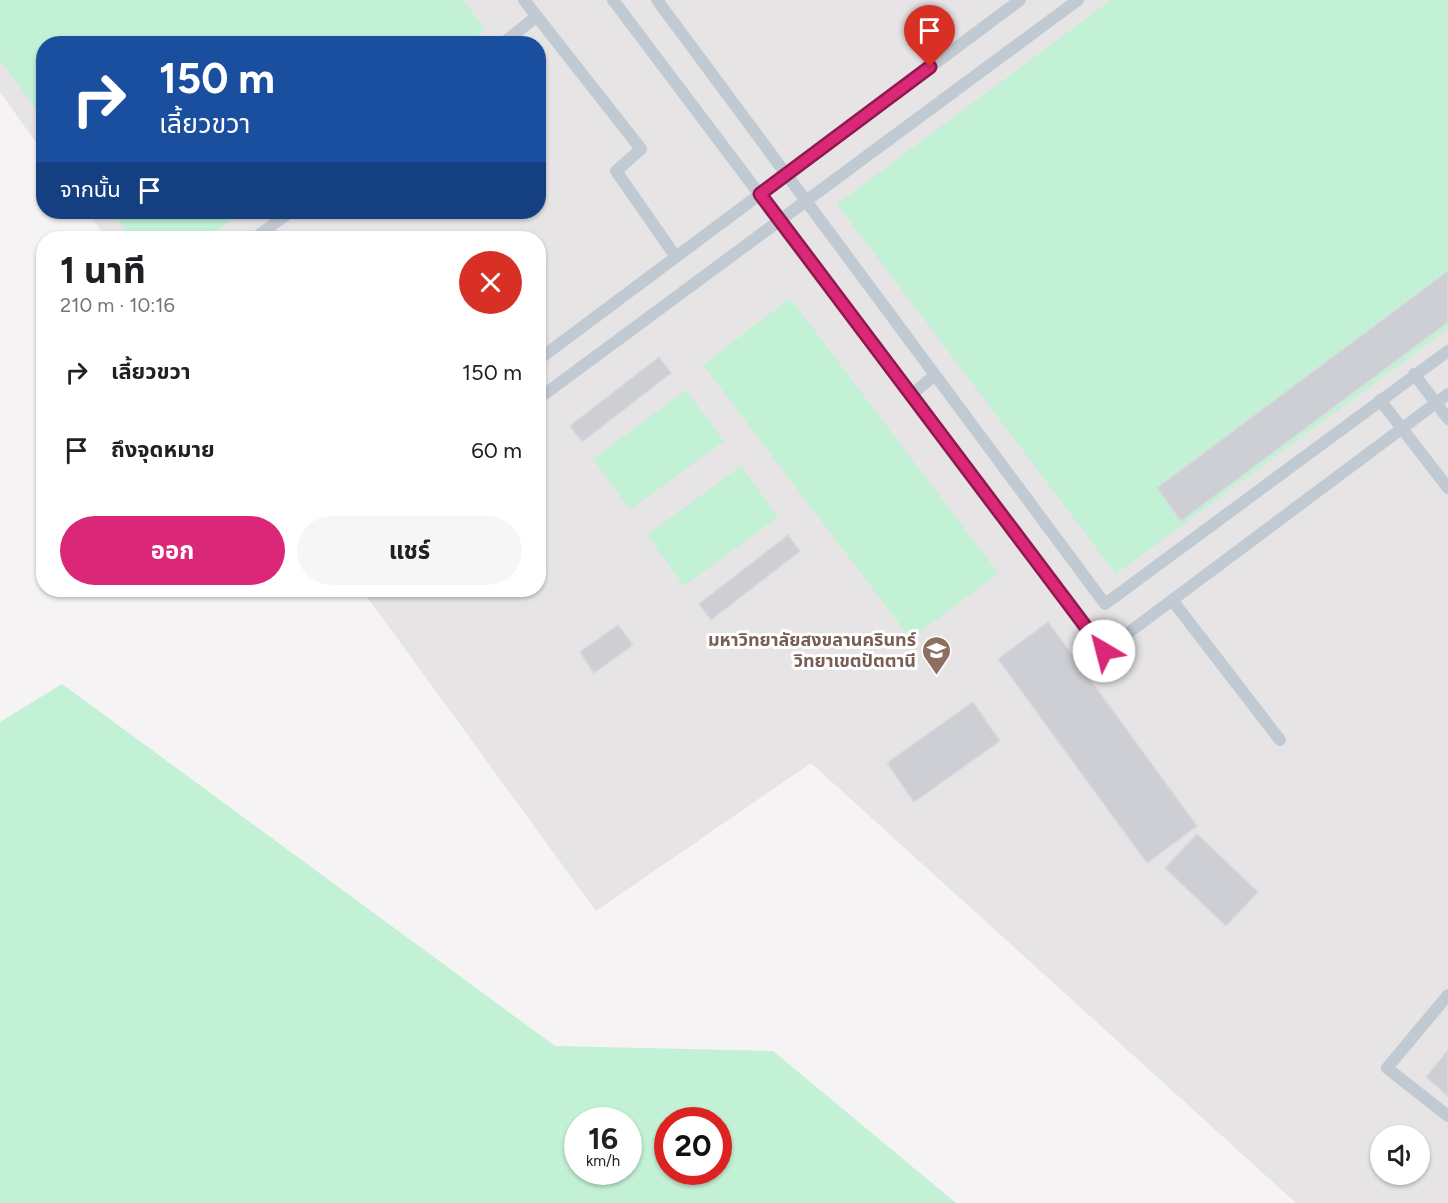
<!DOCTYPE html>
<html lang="th">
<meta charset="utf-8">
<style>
body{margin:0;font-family:Figtree,"Noto Sans Thai",sans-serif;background:#f6f6f6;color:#202124;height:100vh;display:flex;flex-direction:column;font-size:22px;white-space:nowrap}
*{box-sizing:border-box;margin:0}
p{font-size:20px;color:#757577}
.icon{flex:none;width:33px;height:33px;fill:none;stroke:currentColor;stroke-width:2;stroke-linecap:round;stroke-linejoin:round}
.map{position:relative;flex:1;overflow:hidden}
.sheet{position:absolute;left:36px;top:231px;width:510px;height:366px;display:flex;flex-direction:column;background:#fff;border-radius:24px;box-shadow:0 2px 4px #0004}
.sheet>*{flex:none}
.banner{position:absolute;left:36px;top:36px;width:510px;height:183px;border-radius:24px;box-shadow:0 2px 4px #0004;background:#1a4fa0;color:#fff;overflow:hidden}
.buttons{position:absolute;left:1370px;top:1125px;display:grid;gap:12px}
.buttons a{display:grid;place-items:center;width:60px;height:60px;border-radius:50%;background:#fff;box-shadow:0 2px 4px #0004;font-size:30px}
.speed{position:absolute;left:564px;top:1107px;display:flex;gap:12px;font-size:30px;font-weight:700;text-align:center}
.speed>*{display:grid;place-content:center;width:78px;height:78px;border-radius:50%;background:#fff;box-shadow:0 2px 4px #0004;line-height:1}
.speed small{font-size:15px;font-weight:400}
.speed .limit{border:9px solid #d22;background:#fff;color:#111}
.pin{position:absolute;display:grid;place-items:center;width:51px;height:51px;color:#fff;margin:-62px -26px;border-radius:50% 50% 50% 0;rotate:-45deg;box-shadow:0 0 6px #0007}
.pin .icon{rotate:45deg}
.me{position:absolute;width:66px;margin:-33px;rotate:323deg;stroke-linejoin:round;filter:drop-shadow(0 0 4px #0008)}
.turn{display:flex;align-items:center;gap:21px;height:126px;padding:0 24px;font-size:27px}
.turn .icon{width:78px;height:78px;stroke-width:2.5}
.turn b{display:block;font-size:42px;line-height:51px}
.then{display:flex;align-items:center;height:57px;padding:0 24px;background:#0003;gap:12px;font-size:22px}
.round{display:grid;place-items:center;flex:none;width:63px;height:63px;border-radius:32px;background:#f6f6f6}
.summary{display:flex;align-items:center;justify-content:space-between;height:102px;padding:0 24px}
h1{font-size:36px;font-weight:700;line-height:45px}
.primary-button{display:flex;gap:12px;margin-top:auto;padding:12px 24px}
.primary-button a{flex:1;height:69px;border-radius:36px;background:#db2777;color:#fff;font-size:24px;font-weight:700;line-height:69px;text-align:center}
.primary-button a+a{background:#f6f6f6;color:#202124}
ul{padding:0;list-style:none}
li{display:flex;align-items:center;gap:18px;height:78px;padding:0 24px}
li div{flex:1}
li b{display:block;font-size:22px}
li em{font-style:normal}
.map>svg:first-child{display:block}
.education{fill:#e6e4e5;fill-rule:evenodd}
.green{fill:#c3f1d5;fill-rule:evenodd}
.building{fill:#cdcfd5;stroke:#d7d9de;stroke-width:1.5}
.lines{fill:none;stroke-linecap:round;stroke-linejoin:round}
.service{stroke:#c1cad2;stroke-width:12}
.route-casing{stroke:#8e194d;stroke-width:15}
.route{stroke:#db2777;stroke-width:10}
.labels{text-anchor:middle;stroke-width:6;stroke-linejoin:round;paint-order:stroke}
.education-label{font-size:18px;font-weight:bold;fill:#785e54;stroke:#fff;text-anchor:end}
</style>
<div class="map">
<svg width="1448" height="1203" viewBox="0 0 1448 1203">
<rect width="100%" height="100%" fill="#f5f3f3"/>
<path class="education" d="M 0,0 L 1448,0 L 1448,1203 L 1296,1203 L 811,763 L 596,911 L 362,590 L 538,590 L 538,238 L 107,238 L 87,212 L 538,212 L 538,44 L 44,44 L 43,152 L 0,92 ZM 1380,1136 L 1419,1136 L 1419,1174 L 1380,1174 Z"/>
<path class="green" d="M 0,0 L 463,0 L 485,29 L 466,44 L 44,44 L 43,119 L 0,60 Z
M 1111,0 L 1448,0 L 1448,329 L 1116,574 L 837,204 Z
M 111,212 L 242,212 L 206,238 L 131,238 Z
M 790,298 L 998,573 L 911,639 L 703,365 Z
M 686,390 L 724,441 L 630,510 L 593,459 Z
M 741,466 L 778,517 L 684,586 L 647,535 Z
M 62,684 L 555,1046 L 773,1051 L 956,1203 L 0,1203 L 0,722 ZM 578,1120 L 628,1120 L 628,1172 L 578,1172 ZM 718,1120 L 718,1172 L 668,1172 L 668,1120 Z"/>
<path class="building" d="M 1448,271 L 1448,322 L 1181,521 L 1157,488 Z
M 659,357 L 671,373 L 582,442 L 570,426 Z
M 788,535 L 800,551 L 711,620 L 699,604 Z
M 1048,622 L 1197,826 L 1147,863 L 998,659 Z
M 618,625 L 633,645 L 594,673 L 580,652 Z
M 973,702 L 1000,741 L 914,802 L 887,763 Z
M 1197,834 L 1258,892 L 1226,926 L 1165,868 Z
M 1448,1050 L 1448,1096 L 1426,1077 Z"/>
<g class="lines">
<path class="service" d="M 524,0 L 641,149 L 616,171 L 676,257
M 613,0 L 1104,651 L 1448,394
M 657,0 L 1105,604 L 1448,351
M 502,44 L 537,16
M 255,238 L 290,212
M 538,360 L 1020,0
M 1414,374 L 1448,419
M 911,395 L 935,375
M 538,399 L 1078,0
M 1380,400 L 1448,488
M 1172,600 L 1280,740
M 1448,995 L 1387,1068 L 1448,1116"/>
</g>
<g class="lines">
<defs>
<path id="route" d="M 930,67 L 760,194 L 1104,651"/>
</defs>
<use href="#route" class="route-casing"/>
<use href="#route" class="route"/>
</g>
<defs>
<symbol id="university-pin" viewBox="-11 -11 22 30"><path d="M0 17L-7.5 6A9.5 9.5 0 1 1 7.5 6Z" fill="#8d6e63" stroke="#fff"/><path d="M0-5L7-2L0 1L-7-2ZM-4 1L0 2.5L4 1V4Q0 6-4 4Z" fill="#fff"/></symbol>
</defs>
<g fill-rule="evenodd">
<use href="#university-pin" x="920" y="634" width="33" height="45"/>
</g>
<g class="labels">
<g class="education-label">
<text x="916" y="646">มหาวิทยาลัยสงขลานครินทร์<tspan x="916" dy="21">วิทยาเขตปัตตานี</tspan></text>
</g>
</g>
</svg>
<div class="buttons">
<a><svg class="icon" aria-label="sound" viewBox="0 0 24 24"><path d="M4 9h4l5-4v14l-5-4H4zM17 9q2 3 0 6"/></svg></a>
</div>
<div class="speed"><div>16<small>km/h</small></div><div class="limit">20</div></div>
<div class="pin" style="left:930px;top:67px;background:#d93025"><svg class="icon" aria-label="arrive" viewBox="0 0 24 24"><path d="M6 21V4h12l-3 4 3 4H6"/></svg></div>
<svg class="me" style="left:1104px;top:651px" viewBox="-20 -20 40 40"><circle r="19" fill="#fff"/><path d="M0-13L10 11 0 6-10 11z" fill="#db2777"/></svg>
<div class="banner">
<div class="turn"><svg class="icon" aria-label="right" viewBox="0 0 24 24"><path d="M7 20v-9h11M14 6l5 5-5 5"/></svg><div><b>150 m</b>เลี้ยวขวา</div></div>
<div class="then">จากนั้น<svg class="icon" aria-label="arrive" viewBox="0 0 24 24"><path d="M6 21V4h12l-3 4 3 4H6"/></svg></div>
</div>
<section class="sheet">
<div class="summary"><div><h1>1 นาที</h1><p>210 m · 10:16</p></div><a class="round" style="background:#d93025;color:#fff"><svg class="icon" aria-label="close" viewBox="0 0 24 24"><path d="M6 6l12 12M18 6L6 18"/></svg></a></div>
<ul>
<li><svg class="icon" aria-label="right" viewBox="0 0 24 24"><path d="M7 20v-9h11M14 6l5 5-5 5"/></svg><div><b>เลี้ยวขวา</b></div><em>150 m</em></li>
<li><svg class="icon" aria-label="arrive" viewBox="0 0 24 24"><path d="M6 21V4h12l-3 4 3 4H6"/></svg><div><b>ถึงจุดหมาย</b></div><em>60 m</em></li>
</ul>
<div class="primary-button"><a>ออก</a><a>แชร์</a></div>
</section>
</div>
